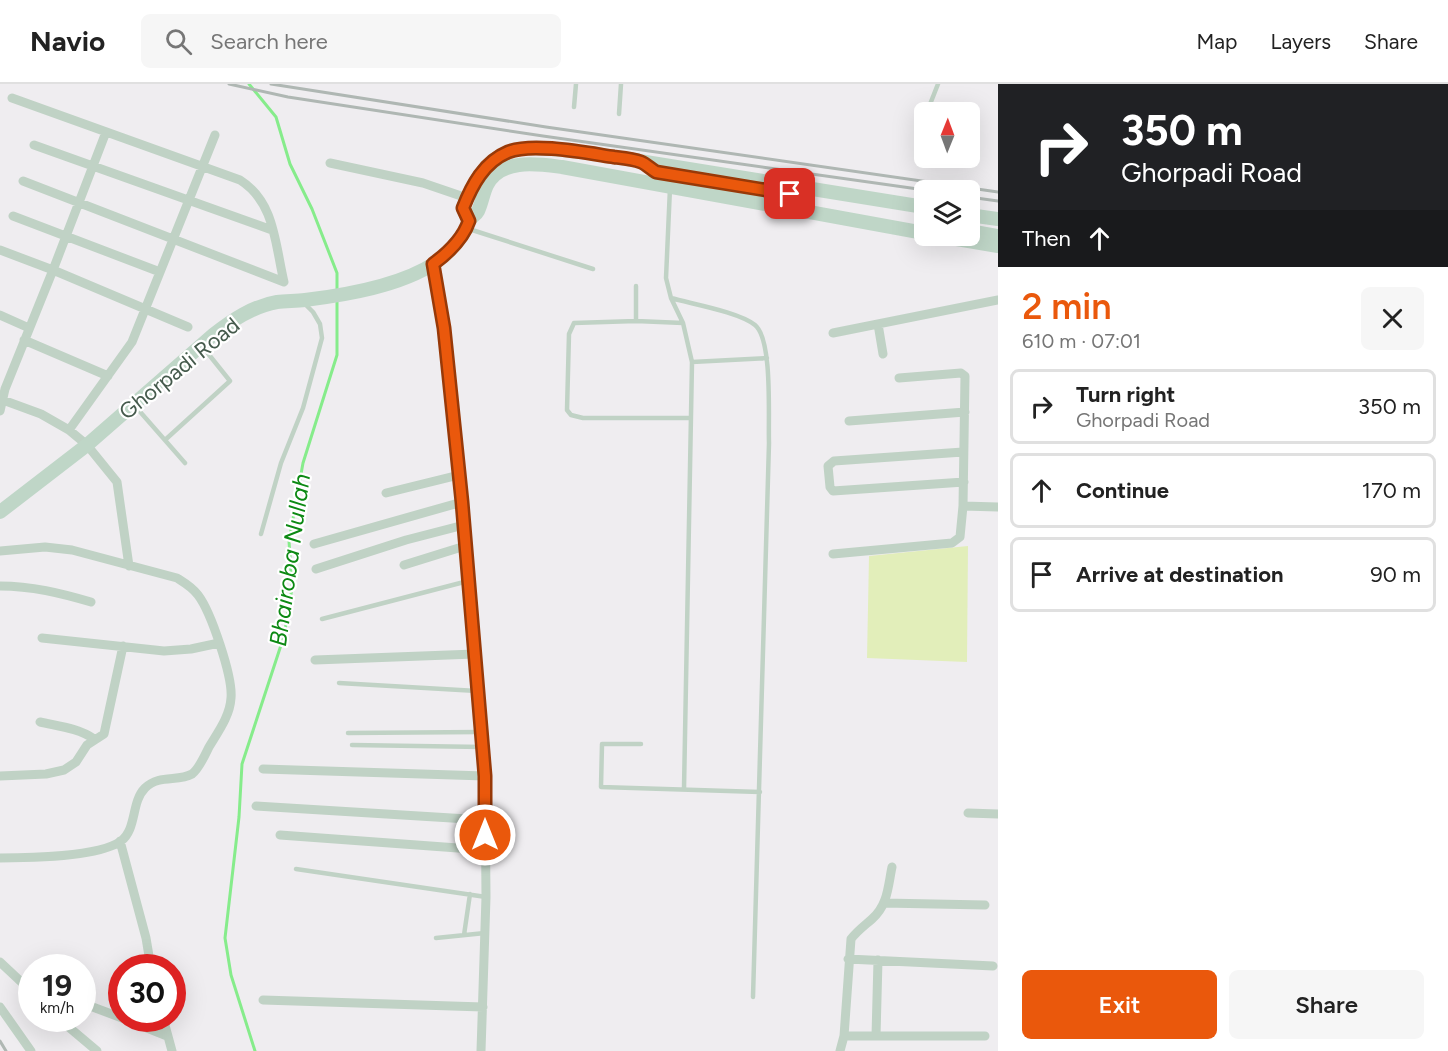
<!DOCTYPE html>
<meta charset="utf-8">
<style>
body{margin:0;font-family:Figtree,sans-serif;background:#f6f6f6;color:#222;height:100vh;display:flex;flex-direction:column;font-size:22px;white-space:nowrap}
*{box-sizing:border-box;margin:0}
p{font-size:20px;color:#767676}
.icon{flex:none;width:33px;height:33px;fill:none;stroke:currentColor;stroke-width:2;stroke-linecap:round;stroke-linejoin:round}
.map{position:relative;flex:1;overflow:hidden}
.drawer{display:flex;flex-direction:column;background:#fff;width:450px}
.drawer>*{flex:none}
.banner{background:#202124;color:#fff;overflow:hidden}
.needle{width:39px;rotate:1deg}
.controls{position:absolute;left:914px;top:18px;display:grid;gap:12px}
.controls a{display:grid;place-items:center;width:66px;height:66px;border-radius:9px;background:#fff;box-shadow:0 6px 24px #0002;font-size:30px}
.speed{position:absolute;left:18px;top:870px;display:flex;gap:12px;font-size:30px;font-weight:700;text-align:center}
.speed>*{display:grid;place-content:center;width:78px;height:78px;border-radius:50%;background:#fff;box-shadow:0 6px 24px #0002;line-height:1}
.speed small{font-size:15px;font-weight:400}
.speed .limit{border:9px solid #d22;background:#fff;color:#111}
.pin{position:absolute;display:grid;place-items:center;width:51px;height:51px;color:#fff;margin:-26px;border-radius:12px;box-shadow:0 3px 9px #0006}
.me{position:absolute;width:66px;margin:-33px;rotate:0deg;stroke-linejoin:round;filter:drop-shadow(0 0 4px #0008)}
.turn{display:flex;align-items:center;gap:21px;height:126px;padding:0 24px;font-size:27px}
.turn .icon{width:78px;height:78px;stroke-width:2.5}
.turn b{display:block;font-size:42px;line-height:51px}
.then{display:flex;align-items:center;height:57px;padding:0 24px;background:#0003;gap:12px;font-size:22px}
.round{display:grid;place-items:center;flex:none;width:63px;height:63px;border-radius:9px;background:#f6f6f6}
.headline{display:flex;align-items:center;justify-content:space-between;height:102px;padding:0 24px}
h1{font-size:36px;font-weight:600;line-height:45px;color:#ea580c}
.action{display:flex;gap:12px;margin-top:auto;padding:12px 24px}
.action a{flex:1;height:69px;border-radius:9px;background:#ea580c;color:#fff;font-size:24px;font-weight:600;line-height:69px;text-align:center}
.action a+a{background:#f6f6f6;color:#222}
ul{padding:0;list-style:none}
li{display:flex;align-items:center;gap:18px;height:75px;margin:0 12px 9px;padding:0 12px;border:3px solid #e0e0e0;border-radius:9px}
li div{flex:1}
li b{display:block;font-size:22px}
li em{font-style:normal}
header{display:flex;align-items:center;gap:36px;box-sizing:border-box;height:84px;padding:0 30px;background:#fff;border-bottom:2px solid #e0e0e0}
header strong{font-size:28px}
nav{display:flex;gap:33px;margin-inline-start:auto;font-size:21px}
.search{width:420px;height:54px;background:#f6f6f6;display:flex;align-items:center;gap:15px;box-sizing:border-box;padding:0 21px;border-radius:9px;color:#767676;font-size:22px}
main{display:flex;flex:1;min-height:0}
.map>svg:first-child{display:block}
.green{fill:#e2eeba}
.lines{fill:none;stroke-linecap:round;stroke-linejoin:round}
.stream{stroke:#86ec8b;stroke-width:3}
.lane{stroke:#c0d2c5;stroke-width:4.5}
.street{stroke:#c0d2c5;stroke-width:9}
.secondary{stroke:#bfd6c7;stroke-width:14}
.rail{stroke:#afb7b3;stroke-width:3}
.route-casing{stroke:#983908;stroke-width:15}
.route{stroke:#ea580c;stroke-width:10}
.labels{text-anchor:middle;stroke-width:4.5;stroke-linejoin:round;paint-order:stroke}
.street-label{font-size:22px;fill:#455a4c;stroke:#fff}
.water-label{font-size:24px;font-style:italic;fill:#0c8913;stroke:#fff}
</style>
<header>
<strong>Navio</strong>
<div class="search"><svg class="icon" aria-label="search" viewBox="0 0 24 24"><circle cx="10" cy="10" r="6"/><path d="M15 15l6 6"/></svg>Search here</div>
<nav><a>Map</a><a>Layers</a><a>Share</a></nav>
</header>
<main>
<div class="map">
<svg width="998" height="967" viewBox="0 0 998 967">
<rect width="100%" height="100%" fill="#efedf0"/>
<path class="green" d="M 968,462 L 967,578 L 867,574 L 869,472 Z"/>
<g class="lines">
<path class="stream" d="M 249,0 L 276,33 L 290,80 L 312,125 L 337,189 L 337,208
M 255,967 L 231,891 L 225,854 L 239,733 L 242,680 L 284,552 L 292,504 L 289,457 L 303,379 L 337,271 L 337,214"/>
<path class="lane" d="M 574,23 L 576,0
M 927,28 L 938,0
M 619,30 L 621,0
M 924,36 L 919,48 L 924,50
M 670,104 L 666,194 L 671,214 L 683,239 L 692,278 L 684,705
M 469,145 L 593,185
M 671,214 C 692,220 739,228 755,241 C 773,256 768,334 769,359 L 753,913
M 636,237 L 636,202
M 683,239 L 636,237 L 574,239 L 569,250 L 567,326 L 571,331 L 583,334 L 690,334
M 692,278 L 767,274
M 135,322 L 185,379
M 165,356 L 230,297 L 202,262
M 261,450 L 281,379 L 303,324 L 322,254 L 320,240 L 313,228 L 303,218
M 322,535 L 468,497
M 339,599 L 477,607
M 348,649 L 481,648
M 641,660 L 602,660 L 601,703 L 760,708
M 352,661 L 483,663
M 296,785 L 486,813
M 464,851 L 470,810
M 436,854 L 485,849"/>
<path class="street" d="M 12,14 L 240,96 C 275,118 275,160 284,198
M 34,61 L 272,146
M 330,79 L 423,99 L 467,114
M 23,97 L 284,198
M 13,132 L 160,188
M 0,166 L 53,186 L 188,243
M 433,180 L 449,283 L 485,692 L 486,813 L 481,967
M 0,231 L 29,244
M 878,240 L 883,270
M 833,249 L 998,216
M 24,256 L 108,292
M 0,315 L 41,330 L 69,346 L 87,361 L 117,398 L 129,482
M 0,327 L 5,305 L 53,186 L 106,48
M 849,337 L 965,328
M 69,346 L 132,258 L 215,51
M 963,368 L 834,377 L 828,382 L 830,403 L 833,407 L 964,398
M 386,409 L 459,391
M 963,422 L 998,423
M 314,460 L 462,418
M 0,467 L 45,463 L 72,466 L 177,494 C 185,499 192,503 198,511 C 211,528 233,593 231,614 C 230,632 218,648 209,663 C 205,671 199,685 192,690 C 178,698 159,690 145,704 C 131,718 137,745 121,757 C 99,773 27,774 0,774
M 833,470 L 952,459 L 960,453 L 963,422 L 965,292 L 961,289 L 899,294
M 404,481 L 465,462
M 316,485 L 406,456 L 464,441
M 0,502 C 32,502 60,509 91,518
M 42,554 L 164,567 L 191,565 L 219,559
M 315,576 L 475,570
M 40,638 C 57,642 79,644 94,655
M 263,685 L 485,692
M 0,692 L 46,690 L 64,686 L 76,678 L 87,661 L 104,650 L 123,562
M 256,722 L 484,736
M 968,729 L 998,730
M 280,751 L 485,766
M 120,757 L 146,854 L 151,884
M 884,819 L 985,821
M 848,875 L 993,882
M 0,878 L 32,908
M 263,916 L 483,923
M 82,919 L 122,934
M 0,923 L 31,967
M 58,934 L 97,967
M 122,934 L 167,952
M 163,934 L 172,967
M 844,952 L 985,952
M 876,952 L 878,876
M 840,967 L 844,952 L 851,855 C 857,847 864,842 872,835 C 888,821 888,802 892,783"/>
<path class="secondary" d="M 969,131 L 998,135
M 469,137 L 463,124 C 491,51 525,63 590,69 L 924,123
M 969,147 L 998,152
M 939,152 L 998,162
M 0,428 L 87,361 L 213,251 C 232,236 253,222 277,218 C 286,217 296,217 305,216 C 346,211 400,202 435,179 C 447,170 459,158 466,145 C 467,143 467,139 469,137 C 471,133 476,131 478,127 C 482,119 483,109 487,101 C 501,74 538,80 562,83 L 924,149"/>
<path class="rail" d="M 229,0 L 288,13 L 543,52 L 925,106
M 271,0 L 546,43 L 998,108
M 969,113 L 998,117
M 0,957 L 6,967"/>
</g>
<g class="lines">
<defs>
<path id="route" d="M 485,751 L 485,692 L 462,418 L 444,244 L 433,180 C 448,169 463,155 469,137 L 463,124 C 472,101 484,78 508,68 C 532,58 587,69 614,73 C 622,74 633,75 641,78 C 646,80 651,85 656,88 L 790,110"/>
</defs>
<use href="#route" class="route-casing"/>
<use href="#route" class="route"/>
</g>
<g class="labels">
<g class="street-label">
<text transform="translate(179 284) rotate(-39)" y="8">Ghorpadi Road</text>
</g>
<g class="water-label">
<text transform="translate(290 476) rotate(-82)" y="8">Bhairoba Nullah</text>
</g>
</g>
</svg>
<div class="controls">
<a><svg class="needle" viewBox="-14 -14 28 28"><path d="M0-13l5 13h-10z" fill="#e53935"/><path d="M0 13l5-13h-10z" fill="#767676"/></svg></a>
<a><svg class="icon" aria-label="layers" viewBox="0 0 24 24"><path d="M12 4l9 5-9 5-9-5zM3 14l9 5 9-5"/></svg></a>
</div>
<div class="speed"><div>19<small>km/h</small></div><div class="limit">30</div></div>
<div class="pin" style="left:790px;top:110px;background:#d93025"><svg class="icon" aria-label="arrive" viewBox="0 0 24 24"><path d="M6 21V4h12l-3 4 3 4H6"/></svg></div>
<svg class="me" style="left:485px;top:751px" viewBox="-20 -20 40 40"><circle r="17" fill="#ea580c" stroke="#fff" stroke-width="3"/><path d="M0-11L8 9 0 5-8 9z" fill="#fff"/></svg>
</div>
<section class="drawer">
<div class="banner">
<div class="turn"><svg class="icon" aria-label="right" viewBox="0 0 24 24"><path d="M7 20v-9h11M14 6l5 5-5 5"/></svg><div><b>350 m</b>Ghorpadi Road</div></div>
<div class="then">Then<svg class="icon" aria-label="ahead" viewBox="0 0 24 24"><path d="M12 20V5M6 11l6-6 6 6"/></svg></div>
</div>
<div class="headline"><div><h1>2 min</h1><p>610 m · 07:01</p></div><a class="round"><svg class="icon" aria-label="close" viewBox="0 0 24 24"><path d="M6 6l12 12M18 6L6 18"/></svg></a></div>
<ul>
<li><svg class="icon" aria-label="right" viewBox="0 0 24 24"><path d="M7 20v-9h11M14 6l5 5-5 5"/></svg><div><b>Turn right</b><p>Ghorpadi Road</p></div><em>350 m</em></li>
<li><svg class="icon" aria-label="ahead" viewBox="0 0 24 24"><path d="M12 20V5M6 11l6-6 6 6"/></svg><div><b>Continue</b></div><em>170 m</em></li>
<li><svg class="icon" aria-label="arrive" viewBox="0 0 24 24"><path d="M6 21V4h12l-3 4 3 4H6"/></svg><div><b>Arrive at destination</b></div><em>90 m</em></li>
</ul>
<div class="action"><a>Exit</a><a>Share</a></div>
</section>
</main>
